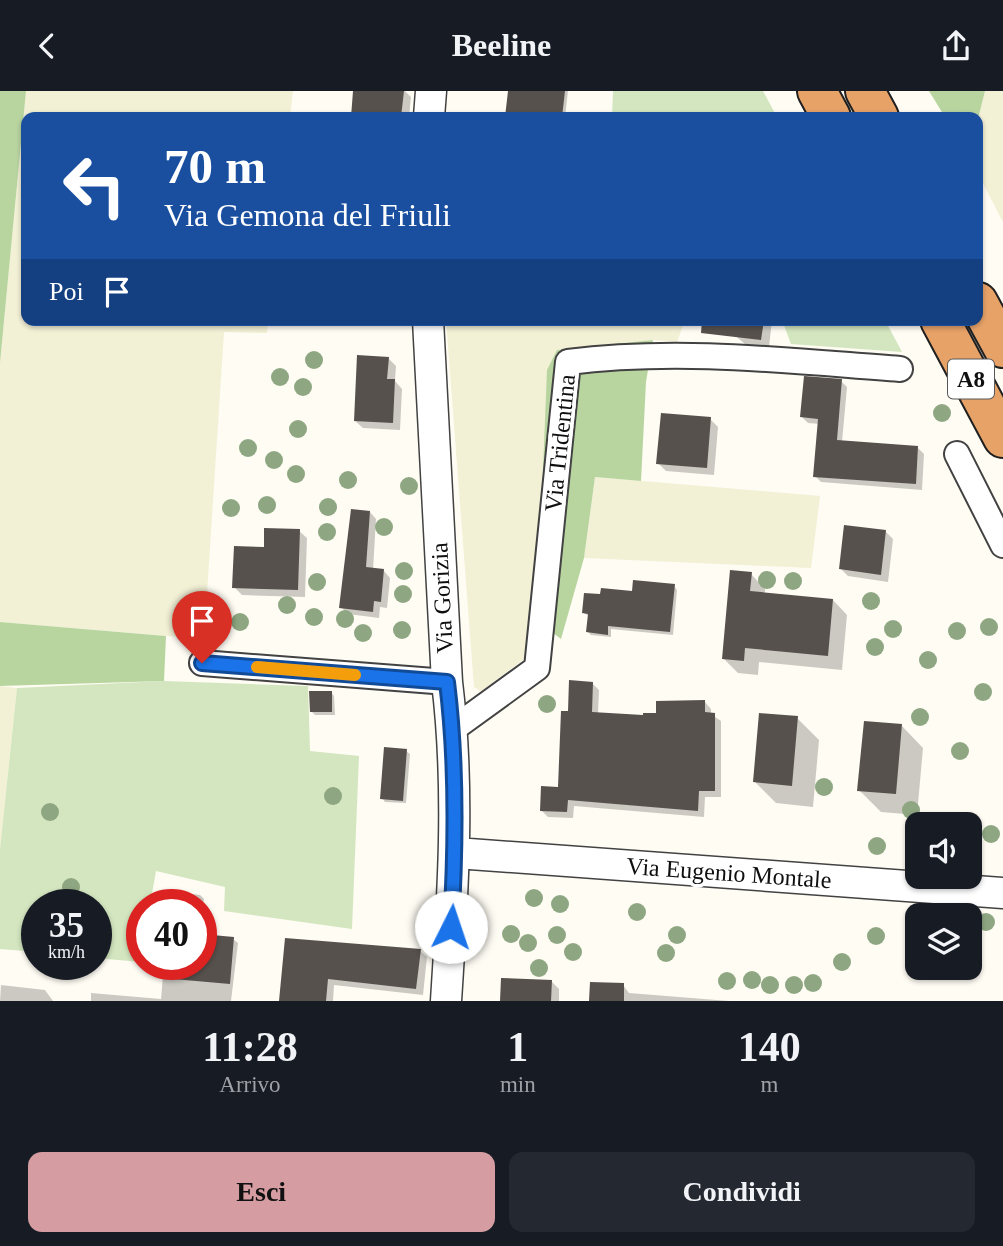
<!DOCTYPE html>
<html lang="it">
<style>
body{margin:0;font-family:"Times New Roman",serif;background:#242831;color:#f1f3f6;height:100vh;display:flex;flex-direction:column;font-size:26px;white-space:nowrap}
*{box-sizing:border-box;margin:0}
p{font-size:23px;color:#9ea1a6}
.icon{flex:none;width:38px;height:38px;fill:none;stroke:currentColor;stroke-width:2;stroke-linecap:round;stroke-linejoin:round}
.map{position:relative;height:910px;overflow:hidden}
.side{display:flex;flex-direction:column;background:#171b24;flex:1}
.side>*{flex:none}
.hud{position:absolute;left:21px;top:21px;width:962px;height:214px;border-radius:14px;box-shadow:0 2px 5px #0004;background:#1a4fa0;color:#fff;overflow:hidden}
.controls{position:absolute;left:905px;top:721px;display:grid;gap:14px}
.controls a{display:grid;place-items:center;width:77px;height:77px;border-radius:14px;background:#171b24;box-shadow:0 2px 5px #0004;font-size:35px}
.speed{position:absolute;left:21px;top:798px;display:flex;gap:14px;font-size:35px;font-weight:700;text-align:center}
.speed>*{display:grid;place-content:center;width:91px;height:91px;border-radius:50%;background:#171b24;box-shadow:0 2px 5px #0004;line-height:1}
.speed small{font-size:18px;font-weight:400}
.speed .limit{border:10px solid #d22;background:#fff;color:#111}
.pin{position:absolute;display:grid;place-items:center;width:60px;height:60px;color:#fff;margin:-72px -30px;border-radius:50% 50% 50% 0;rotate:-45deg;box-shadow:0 0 7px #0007}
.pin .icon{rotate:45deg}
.me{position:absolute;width:77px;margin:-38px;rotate:4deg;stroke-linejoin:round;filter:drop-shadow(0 0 5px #0008)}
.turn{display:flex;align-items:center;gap:24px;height:147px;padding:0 28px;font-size:32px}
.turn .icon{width:91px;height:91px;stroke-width:2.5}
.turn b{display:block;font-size:49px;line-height:60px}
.then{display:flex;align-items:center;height:66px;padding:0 28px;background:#0003;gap:14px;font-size:26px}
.eta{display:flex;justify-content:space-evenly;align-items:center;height:119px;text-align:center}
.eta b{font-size:42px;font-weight:700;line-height:49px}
.cta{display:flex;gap:14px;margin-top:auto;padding:14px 28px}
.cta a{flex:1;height:80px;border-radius:14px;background:#d59da1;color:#111;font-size:28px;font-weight:700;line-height:80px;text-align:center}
.cta a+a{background:#242831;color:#f1f3f6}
header{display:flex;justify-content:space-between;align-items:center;height:91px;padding:0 28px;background:#171b24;font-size:32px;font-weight:700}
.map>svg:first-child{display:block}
.farmland{fill:#f2f0d5}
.green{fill:#d3e6bf}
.forest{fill:#b8d5a0}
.shadow{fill:#0003}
.building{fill:#57514d}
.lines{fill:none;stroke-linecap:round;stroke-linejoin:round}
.minor-casing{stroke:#424242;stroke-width:28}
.tertiary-casing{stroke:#424242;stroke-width:33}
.motorway-casing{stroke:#202020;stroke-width:42}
.minor{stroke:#fff;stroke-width:24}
.tertiary{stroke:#fff;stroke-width:30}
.motorway{stroke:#e7a268;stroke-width:38}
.tree{fill:#8ea782}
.route-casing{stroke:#114b97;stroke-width:18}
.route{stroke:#1a73e8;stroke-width:12}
.slow{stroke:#f59e0b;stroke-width:12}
.labels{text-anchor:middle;stroke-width:7;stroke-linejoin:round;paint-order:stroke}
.shield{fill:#fff;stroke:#575757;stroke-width:2}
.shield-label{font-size:23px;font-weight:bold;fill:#0f0f0f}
.street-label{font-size:24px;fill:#0f0f0f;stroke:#fff}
</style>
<header><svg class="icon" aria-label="back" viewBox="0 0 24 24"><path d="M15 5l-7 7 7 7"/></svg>Beeline<svg class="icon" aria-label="share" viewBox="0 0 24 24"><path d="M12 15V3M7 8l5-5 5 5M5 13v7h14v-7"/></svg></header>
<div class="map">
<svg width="1003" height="910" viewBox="0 0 1003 910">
<rect width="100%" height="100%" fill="#fefcf3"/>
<path class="farmland" d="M 26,0 L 293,0 L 290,26 L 26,26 L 26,229 L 268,229 L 267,242 L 224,241 L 204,548 L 0,531 L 0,272 Z
M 985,0 L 1003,0 L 1003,131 L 978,83 L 978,28 Z
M 446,229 L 685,229 L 677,251 L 653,249 L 557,259 L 536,549 L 527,566 L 481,600 L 474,596 Z
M 595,386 L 820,405 L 811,477 L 584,467 Z
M 0,595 L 17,597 L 0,758 Z"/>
<path class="green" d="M 613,0 L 763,0 L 777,26 L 612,26 Z
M 782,229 L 885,229 L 902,261 L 791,253 Z
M 164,590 L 308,595 L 310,660 L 359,665 L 352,838 L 224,820 L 225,796 L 156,780 L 150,814 L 142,814 L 141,871 L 96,867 L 96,814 L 37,814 L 37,861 L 0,858 L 0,758 L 17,597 Z"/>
<path class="forest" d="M 0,0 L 26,0 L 0,272 Z
M 929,0 L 985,0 L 978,28 L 945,26 Z
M 653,249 L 646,291 L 641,390 L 595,386 L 584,467 L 561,548 L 537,530 L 547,279 L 557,259 Z
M 0,531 L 166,545 L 164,590 L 0,595 Z"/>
<path class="shadow" d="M 355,0 L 405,0 L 411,6 L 409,26 L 352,26 Z
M 509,0 L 568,0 L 565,26 L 507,26 Z
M 717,229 L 772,229 L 769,256 L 745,253 Z
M 388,267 L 396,275 L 395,290 L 402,298 L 400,339 L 363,337 L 355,330 Z
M 841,290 L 847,296 L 842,351 L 918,357 L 924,363 L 922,399 L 821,391 L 815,385 L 820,333 L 808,332 L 802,326 Z
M 710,328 L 718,336 L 714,384 L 666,380 L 658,372 Z
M 370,421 L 376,428 L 373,479 L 384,480 L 390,487 L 387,517 L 380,516 L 379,527 L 348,523 L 341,516 Z
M 299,440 L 307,447 L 305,506 L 242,504 L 234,496 L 266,458 Z
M 885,440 L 893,448 L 888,491 L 848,485 L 841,478 Z
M 751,483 L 765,498 L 765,503 L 833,509 L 847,524 L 842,579 L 759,571 L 758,584 L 738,582 L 724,568 Z
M 674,495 L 677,499 L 673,544 L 611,538 L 611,546 L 591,544 L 588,541 L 589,525 L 584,522 L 633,502 Z
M 592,592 L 599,599 L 598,623 L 645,626 L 705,611 L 711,618 L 711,623 L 721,630 L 721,706 L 705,706 L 704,726 L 574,715 L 573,727 L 548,726 L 541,719 L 560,698 L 569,622 Z
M 331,601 L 334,605 L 335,624 L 315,624 L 312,621 Z
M 797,627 L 819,649 L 813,716 L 776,712 L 755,691 Z
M 902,635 L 923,657 L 917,724 L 881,721 L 859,699 Z
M 406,660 L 410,663 L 406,712 L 385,711 L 382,707 Z
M 170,800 L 200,804 L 204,808 L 201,821 L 201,814 L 169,814 Z
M 233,848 L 238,852 L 231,910 L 91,910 L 91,902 L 161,908 L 164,873 L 201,873 Z
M 286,849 L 420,860 L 427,866 L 423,904 L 334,894 L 333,910 L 281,910 Z
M 551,890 L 559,898 L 559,910 L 502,910 Z
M 1,894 L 45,899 L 53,910 L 0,910 Z
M 623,894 L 629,902 L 729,910 L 591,910 Z"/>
<path class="building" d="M 353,0 L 404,0 L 401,26 L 351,26 Z
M 508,0 L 565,0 L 562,26 L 505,26 Z
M 702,229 L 764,229 L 761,249 L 701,242 Z
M 357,264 L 389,266 L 387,288 L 395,288 L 393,332 L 354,330 Z
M 804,285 L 842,288 L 837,349 L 918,355 L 916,393 L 813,386 L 818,328 L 800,326 Z
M 661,322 L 711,326 L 707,377 L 656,373 Z
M 351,418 L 370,420 L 366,476 L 384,478 L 381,511 L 374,510 L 373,521 L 339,517 Z
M 844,434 L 886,439 L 881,484 L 839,478 Z
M 264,437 L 300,438 L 298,499 L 232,497 L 234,455 L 264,456 Z
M 730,479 L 752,481 L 750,500 L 833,508 L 828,565 L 745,557 L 744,570 L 722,568 Z
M 633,489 L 675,493 L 670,541 L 608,535 L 608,544 L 586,541 L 588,523 L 582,522 L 584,502 L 600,503 L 601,497 L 632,500 Z
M 569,589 L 593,591 L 592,621 L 643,624 L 643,622 L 656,622 L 656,610 L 705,609 L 705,621 L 715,622 L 715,700 L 699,700 L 698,720 L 568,709 L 567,721 L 540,720 L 541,695 L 558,696 L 561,620 L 568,620 Z
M 309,600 L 332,600 L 332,621 L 310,621 Z
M 759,622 L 798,625 L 792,695 L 753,691 Z
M 864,630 L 902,633 L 896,703 L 857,700 Z
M 384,656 L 407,658 L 403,710 L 380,708 Z
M 201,843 L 234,846 L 230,893 L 162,887 L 162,873 L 201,873 Z
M 285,847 L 421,858 L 416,898 L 328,888 L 326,910 L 279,910 Z
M 501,887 L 552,889 L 551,910 L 500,910 Z
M 590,891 L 624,892 L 624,910 L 589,910 Z"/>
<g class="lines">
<defs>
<path id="minor" d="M 957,363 L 1003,454
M 202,572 L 447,591
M 453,638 L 537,577 L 568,271 C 679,257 790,270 900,278"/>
<path id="tertiary" d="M 429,26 L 431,0
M 428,229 L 447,591 C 460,697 453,803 446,910
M 456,762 L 1003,802"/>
<path id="motorway" d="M 817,0 L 831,26
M 865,0 L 879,26
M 978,211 L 1003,257
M 940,229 L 1003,347"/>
</defs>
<use href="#minor" class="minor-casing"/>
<use href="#tertiary" class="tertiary-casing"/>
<use href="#motorway" class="motorway-casing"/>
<use href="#minor" class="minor"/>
<use href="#tertiary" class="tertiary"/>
<use href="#motorway" class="motorway"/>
</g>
<g class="tree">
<circle cx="314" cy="269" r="9"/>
<circle cx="280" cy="286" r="9"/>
<circle cx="303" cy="296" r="9"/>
<circle cx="942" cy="322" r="9"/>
<circle cx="298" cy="338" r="9"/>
<circle cx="248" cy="357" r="9"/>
<circle cx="274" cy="369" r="9"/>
<circle cx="296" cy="383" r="9"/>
<circle cx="348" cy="389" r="9"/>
<circle cx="409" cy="395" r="9"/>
<circle cx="267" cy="414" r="9"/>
<circle cx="328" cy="416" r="9"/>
<circle cx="231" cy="417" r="9"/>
<circle cx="384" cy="436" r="9"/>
<circle cx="327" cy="441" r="9"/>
<circle cx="404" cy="480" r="9"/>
<circle cx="767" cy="489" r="9"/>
<circle cx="793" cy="490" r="9"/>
<circle cx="317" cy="491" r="9"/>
<circle cx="403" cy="503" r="9"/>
<circle cx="871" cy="510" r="9"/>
<circle cx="287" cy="514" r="9"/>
<circle cx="314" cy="526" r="9"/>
<circle cx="345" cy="528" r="9"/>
<circle cx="240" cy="531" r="9"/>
<circle cx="989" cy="536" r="9"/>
<circle cx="893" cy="538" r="9"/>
<circle cx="402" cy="539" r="9"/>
<circle cx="957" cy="540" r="9"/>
<circle cx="363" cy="542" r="9"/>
<circle cx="875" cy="556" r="9"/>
<circle cx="928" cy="569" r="9"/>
<circle cx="983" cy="601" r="9"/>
<circle cx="547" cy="613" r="9"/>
<circle cx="920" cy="626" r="9"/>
<circle cx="960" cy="660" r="9"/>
<circle cx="824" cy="696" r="9"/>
<circle cx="333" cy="705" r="9"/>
<circle cx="911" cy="719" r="9"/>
<circle cx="50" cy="721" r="9"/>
<circle cx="991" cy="743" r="9"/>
<circle cx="877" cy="755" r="9"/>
<circle cx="71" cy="796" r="9"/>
<circle cx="534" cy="807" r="9"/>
<circle cx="560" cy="813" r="9"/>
<circle cx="637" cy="821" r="9"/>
<circle cx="986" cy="831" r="9"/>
<circle cx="511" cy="843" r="9"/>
<circle cx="557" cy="844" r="9"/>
<circle cx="677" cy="844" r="9"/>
<circle cx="876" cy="845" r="9"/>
<circle cx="528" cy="852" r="9"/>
<circle cx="573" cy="861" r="9"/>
<circle cx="666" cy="862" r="9"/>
<circle cx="842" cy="871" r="9"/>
<circle cx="539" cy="877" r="9"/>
<circle cx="752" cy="889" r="9"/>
<circle cx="727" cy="890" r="9"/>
<circle cx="813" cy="892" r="9"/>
<circle cx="770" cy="894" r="9"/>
<circle cx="794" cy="894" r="9"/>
</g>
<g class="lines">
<defs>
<path id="route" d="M 202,572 L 447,591 C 457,672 456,754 451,836"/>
</defs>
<use href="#route" class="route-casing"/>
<use href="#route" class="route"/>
<path class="slow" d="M 257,576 L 355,584"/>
</g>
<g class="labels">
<rect class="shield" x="948" y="268.5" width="46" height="39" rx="5"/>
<g class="shield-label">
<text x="971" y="296">A8</text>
</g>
<g class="street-label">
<text transform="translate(560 352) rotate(-84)" y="8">Via Tridentina</text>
<text transform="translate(442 507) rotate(-93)" y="8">Via Gorizia</text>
<text transform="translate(729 782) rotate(4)" y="8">Via Eugenio Montale</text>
</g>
</g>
</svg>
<div class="controls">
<a><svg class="icon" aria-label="sound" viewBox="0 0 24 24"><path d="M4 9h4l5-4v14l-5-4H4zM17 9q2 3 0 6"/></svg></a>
<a><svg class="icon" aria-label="layers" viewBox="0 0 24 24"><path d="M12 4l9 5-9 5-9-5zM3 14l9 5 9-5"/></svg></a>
</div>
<div class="speed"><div>35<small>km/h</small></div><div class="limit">40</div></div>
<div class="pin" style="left:202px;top:572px;background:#d93025"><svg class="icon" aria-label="arrive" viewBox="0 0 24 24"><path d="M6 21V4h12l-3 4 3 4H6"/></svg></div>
<svg class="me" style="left:451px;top:836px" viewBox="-20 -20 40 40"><circle r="19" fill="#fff"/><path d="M0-13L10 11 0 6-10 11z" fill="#1a73e8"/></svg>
<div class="hud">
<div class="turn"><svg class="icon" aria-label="left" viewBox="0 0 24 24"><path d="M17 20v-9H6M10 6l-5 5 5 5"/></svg><div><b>70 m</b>Via Gemona del Friuli</div></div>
<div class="then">Poi<svg class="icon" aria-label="arrive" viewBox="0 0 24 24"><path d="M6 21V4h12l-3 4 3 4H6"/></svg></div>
</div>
</div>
<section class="side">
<div class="eta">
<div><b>11:28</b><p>Arrivo</p></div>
<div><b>1</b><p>min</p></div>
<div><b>140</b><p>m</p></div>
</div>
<div class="cta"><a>Esci</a><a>Condividi</a></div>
</section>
